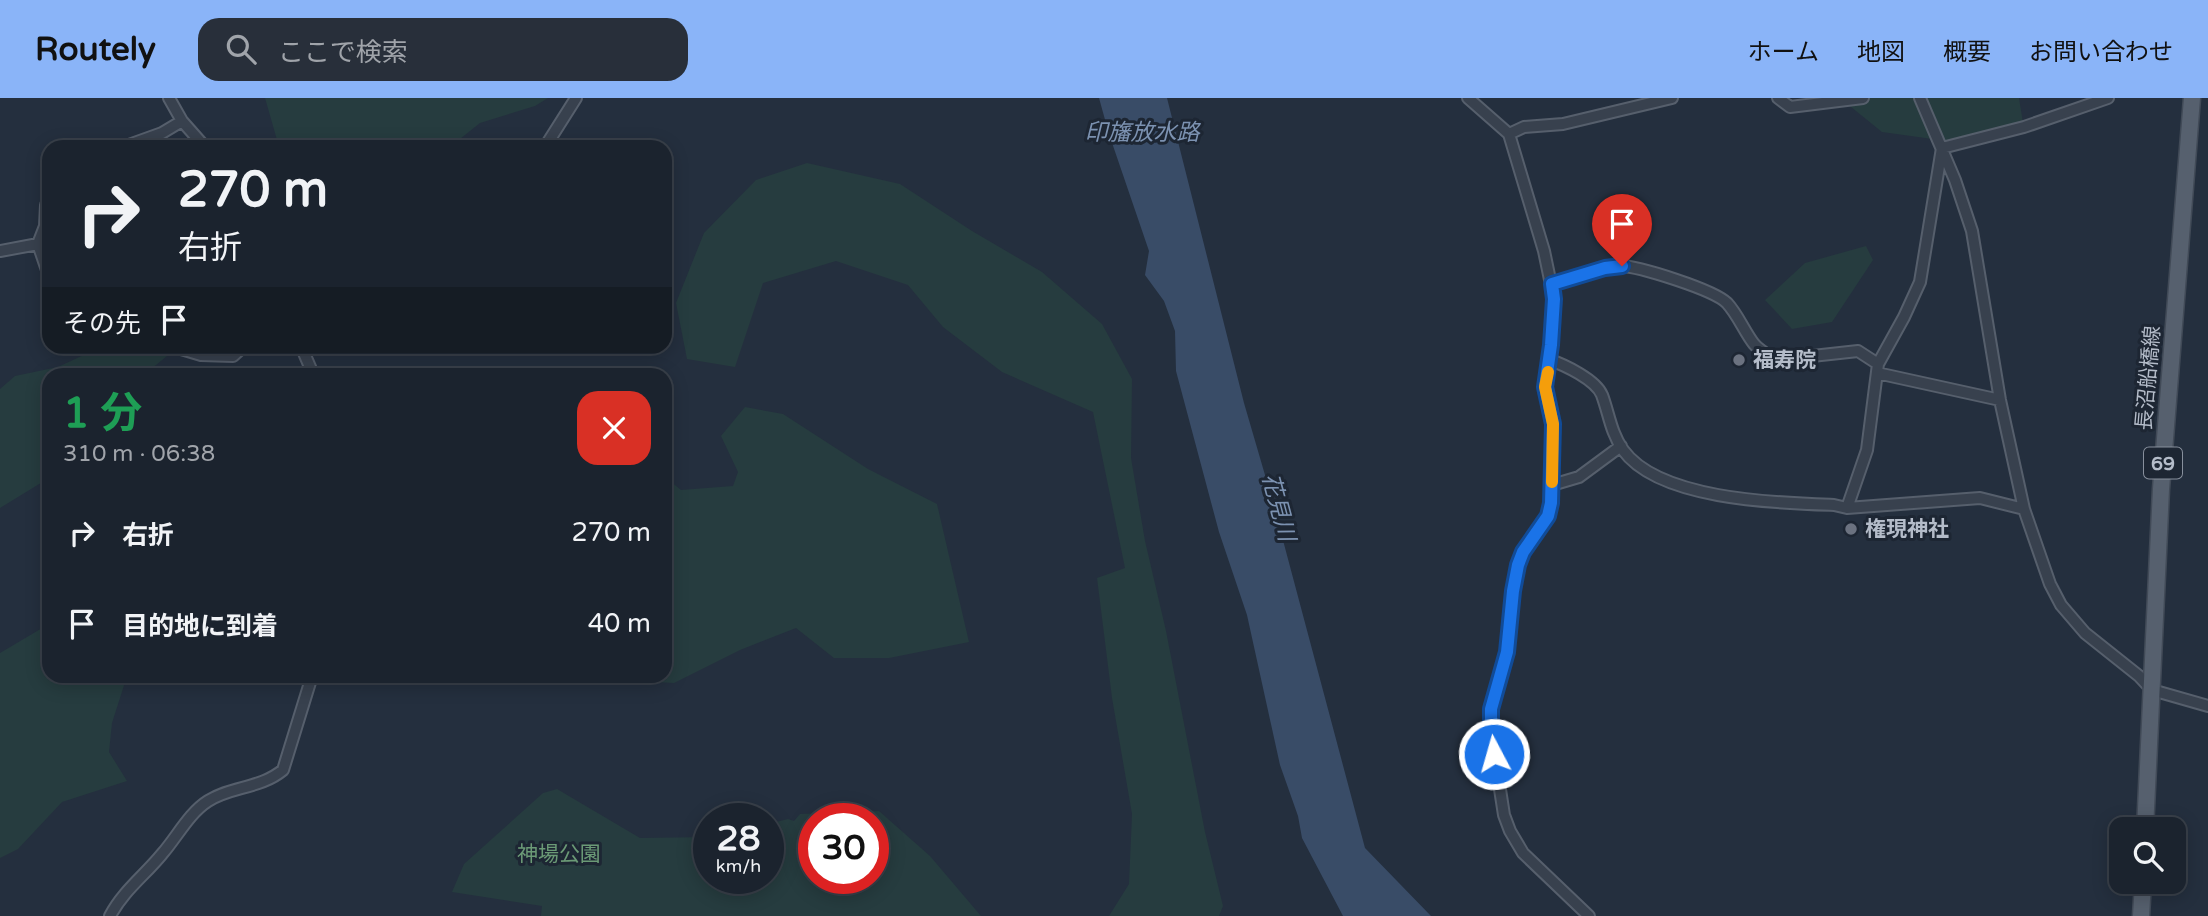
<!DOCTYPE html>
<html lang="ja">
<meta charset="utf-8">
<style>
body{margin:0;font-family:"Varela Round","Noto Sans JP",sans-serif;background:#282f3a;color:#f1f3f6;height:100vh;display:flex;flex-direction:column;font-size:26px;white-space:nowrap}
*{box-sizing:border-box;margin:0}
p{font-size:23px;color:#a0a4aa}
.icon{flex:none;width:38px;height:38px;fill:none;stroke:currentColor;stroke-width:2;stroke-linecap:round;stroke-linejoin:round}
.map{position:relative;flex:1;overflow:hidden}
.panel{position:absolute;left:42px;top:270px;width:630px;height:315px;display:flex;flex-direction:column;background:#1b232e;border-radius:21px;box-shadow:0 4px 18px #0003,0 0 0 2px #39404a}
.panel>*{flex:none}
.guide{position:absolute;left:42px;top:42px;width:630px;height:214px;border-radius:21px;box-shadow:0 4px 18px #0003,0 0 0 2px #39404a;background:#1b232e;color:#f1f3f6;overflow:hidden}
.controls{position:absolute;left:2109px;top:719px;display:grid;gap:14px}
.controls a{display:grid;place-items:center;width:77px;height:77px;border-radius:14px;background:#1b232e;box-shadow:0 4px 18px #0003,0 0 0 2px #39404a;font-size:35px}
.speed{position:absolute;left:693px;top:705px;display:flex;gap:14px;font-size:35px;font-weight:700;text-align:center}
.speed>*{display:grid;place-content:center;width:91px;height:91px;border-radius:50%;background:#1b232e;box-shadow:0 4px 18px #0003,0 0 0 2px #39404a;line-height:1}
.speed small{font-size:18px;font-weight:400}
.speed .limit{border:10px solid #d22;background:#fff;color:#111}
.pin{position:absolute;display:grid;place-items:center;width:60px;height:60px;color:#fff;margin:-72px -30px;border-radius:50% 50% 50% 0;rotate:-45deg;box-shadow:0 0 7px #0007}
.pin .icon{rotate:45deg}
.me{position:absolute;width:77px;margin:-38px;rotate:354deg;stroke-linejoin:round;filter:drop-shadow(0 0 5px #0008)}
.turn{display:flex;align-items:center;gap:24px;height:147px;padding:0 21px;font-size:32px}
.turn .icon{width:91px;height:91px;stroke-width:2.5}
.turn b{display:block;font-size:49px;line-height:60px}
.then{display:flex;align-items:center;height:66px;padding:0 21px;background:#0003;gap:14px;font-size:26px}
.round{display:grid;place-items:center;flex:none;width:74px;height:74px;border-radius:21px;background:#282f3a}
.overview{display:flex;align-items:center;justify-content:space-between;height:119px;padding:0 21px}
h1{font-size:42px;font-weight:700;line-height:52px;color:#1e9e55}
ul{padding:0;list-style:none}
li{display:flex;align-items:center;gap:21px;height:91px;padding:0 21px}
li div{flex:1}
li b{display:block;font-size:26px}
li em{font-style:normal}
header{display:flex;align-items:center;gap:42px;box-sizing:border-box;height:98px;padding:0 35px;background:#8ab4f8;color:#111}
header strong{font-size:33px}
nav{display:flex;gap:38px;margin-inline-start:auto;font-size:24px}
.search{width:490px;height:63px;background:#282f3a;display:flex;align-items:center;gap:18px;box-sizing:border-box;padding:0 24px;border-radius:21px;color:#a0a4aa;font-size:26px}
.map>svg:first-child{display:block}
.green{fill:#263c3f;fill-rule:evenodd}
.water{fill:#394c67}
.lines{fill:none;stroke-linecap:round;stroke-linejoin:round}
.street-casing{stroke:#565f6c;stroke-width:14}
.primary-casing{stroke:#414a57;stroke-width:19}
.street{stroke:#38414e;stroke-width:10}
.primary{stroke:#56606e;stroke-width:16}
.route-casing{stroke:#114b97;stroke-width:18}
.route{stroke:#1a73e8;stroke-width:12}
.slow{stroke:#f59e0b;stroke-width:12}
.worship-dot{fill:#6b7280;stroke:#1d2633;stroke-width:2.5}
.labels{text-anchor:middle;stroke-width:6;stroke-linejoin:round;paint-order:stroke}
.shield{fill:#1d2633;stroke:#878f9c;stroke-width:2}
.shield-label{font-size:19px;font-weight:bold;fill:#b4bcc9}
.poi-label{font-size:21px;font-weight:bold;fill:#b4bcc9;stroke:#1d2633;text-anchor:start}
.street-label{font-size:21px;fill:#b4bcc9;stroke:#1d2633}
.park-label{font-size:21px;fill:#6b9a76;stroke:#1d2633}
.water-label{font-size:23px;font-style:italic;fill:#7c92b1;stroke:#1d2633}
</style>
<header>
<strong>Routely</strong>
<div class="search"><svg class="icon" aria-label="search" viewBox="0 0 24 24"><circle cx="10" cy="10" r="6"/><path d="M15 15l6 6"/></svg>ここで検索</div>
<nav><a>ホーム</a><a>地図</a><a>概要</a><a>お問い合わせ</a></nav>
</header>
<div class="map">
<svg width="2208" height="818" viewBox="0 0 2208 818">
<rect width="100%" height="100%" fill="#242f3e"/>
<path class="green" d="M 265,0 L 548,0 L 535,8 L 480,25 L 450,49 L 279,49 Z
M 1840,0 L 2019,0 L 2023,25 L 1947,43 L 1882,34 Z
M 807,65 L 900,86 L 972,133 L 1042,174 L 1102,226 L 1132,281 L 1131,360 L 1145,443 L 1166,533 L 1205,734 L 1223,808 L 1219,818 L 1109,818 L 1129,786 L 1132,716 L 1112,600 L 1097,480 L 1125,470 L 1093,314 L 1002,274 L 943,229 L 908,187 L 836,163 L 763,185 L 735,269 L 687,261 L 676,205 L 704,135 L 756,82 Z
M 1866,148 L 1873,162 L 1832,224 L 1792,231 L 1765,202 L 1805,165 Z
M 101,249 L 178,249 L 145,276 L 49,276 L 49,380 L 0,410 L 0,291 L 15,278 L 58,269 Z
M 745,309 L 783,316 L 868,371 L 937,406 L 969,544 L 889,560 L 834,560 L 796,530 L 740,552 L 674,585 L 549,578 L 665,578 L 665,379 L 681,392 L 733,388 L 738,374 L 721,338 Z
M 49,526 L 49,578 L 127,578 L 112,625 L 109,654 L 127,683 L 62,704 L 18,751 L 0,760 L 0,555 Z
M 557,691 L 640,740 L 709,739 L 709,780 L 768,780 L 768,726 L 788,721 L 794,723 L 800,716 L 879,713 L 930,758 L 981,818 L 541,818 L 542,808 L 452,794 L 464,766 L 543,695 ZM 873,721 L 873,780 L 814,780 L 814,721 Z"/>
<path class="water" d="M 1099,0 L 1167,0 L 1244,305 L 1272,401 L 1365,750 L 1431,818 L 1343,818 L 1302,740 L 1298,718 L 1280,667 L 1247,517 L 1219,434 L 1176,273 L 1175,233 L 1164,203 L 1145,177 L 1149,153 L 1109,36 Z"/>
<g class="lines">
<defs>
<path id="street" d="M 169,0 L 182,23 L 205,49
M 1468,0 L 1509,36 L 1544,153 L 1554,201 L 1550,262 L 1545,289 L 1553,326 L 1551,405 L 1547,418 L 1523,454 L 1519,467 L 1513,493 L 1507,554 L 1491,611 L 1491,633 L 1504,717 L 1510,733 L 1523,755 L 1589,818
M 1778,0 L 1790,9 L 1863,0
M 1920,0 L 1955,82 L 1972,133 L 2000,302 L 2024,411
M 1509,36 L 1524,29 L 1563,26 L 1672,0
M 123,49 L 162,35 L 182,23
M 545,49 L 576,0
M 49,104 L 46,107 L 45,128 L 38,146 L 49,178
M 0,153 L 38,146
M 1552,186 C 1573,180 1597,168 1620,168 C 1639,168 1714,192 1727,205 C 1738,217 1744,233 1754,246 C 1759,252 1768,257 1775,262 L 1858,253 L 1878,266 L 1867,352 L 1847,410
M 171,248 L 201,257 L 233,258 L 244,248
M 301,248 L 313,276
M 1550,262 C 1565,267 1596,282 1602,297 C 1609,316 1611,335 1623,352 C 1659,402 1777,405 1834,407 L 1847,410 L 1980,400 L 2024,411 L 2050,486 L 2061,507 L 2085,535 L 2139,578 L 2152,592 L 2208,608
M 1878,266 L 1904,219 L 1920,184 L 1942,50 L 2024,29 L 2108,0
M 1877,275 L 2000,302
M 1552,387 L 1579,379 L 1621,348
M 110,818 C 123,793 145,777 162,756 C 177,739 189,715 208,703 C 231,688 260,691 283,672 L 312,578"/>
<path id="primary" d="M 2145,732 L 2161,391 L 2192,0
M 2141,818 L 2143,784"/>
</defs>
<use href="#street" class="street-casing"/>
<use href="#primary" class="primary-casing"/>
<use href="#street" class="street"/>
<use href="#primary" class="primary"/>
</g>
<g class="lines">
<defs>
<path id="route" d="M 1494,656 L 1491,633 L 1491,611 L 1507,554 L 1513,493 L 1518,467 L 1523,454 L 1548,418 L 1551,405 L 1553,326 L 1545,289 L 1551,247 L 1554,201 L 1552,186 L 1605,170 L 1622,168"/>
</defs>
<use href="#route" class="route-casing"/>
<use href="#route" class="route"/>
<path class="slow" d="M 1548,274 L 1545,289 L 1553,326 L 1552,384"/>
</g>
<g class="worship-dot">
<circle cx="1739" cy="262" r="7"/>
<circle cx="1851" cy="431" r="7"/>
</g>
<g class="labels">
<rect class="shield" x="2144" y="349.5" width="38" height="31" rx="5"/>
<g class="shield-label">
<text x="2163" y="372">69</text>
</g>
<g class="poi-label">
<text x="1753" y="269">福寿院</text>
<text x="1865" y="438">権現神社</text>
</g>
<g class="street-label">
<text transform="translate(2148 280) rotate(-85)" y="7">長沼船橋線</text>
</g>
<g class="park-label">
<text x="559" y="763">神場公園</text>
</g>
<g class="water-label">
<text x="1142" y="42">印旛放水路</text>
<text transform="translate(1279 409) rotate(75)" y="8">花見川</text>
</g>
</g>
</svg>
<div class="controls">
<a><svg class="icon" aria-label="search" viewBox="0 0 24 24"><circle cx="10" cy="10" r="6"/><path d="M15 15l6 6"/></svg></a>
</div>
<div class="speed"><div>28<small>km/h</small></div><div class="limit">30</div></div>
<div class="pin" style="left:1622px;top:168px;background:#d93025"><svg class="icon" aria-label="arrive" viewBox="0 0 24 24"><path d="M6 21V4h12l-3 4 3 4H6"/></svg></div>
<svg class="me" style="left:1494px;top:656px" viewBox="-20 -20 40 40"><circle r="17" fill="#1a73e8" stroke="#fff" stroke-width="3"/><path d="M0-11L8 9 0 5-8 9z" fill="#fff"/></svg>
<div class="guide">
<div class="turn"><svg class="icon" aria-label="right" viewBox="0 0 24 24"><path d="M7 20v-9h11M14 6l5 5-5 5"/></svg><div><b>270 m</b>右折</div></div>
<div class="then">その先<svg class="icon" aria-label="arrive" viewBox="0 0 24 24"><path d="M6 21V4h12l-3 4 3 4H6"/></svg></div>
</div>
<section class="panel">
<div class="overview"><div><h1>1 分</h1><p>310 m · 06:38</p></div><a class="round" style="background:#d93025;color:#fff"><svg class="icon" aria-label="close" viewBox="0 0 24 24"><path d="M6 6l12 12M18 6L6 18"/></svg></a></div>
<ul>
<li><svg class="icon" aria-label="right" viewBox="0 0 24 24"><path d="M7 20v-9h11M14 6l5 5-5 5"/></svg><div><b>右折</b></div><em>270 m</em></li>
<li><svg class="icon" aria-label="arrive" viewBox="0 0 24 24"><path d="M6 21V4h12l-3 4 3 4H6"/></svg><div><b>目的地に到着</b></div><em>40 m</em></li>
</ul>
</section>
</div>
